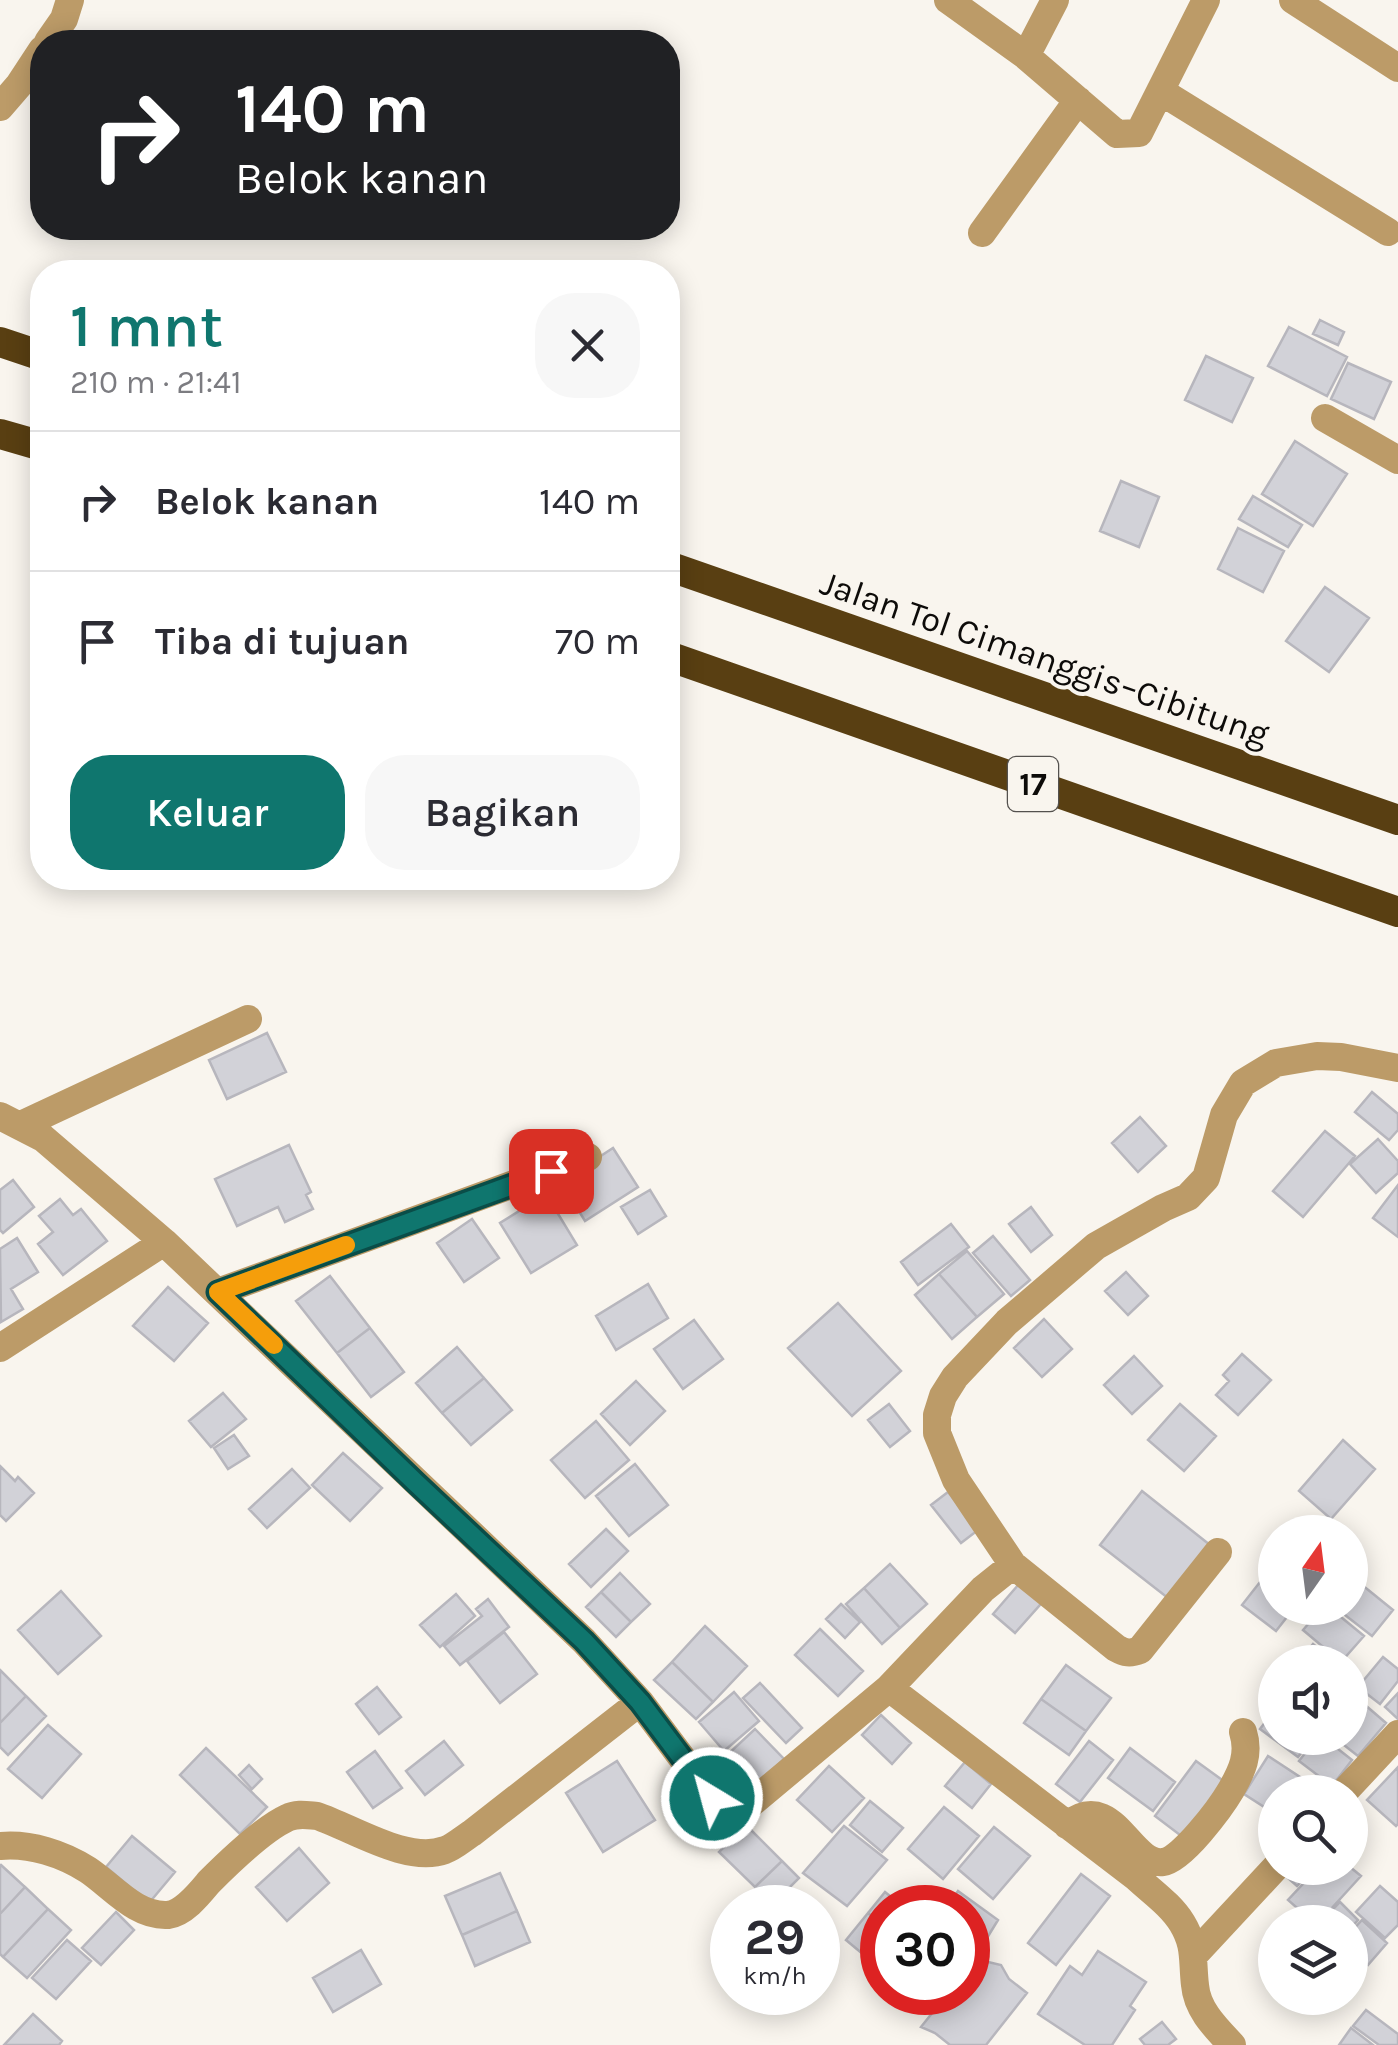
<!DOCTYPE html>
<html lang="id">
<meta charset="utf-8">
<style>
body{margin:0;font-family:Karla,sans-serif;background:#f7f7f7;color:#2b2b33;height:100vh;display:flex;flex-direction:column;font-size:38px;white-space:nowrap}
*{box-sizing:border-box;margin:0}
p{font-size:32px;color:#7c7c81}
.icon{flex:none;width:55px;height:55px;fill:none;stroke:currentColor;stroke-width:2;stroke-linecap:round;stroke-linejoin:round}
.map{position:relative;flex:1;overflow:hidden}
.side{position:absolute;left:30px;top:260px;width:650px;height:630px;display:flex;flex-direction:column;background:#fff;border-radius:40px;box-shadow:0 5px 25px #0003}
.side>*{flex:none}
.hud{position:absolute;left:30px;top:30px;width:650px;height:210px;border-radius:40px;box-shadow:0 5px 25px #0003;background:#202124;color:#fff;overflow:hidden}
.needle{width:65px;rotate:14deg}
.buttons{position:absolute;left:1258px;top:1515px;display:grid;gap:20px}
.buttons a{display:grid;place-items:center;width:110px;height:110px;border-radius:50%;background:#fff;box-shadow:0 5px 25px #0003;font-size:50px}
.speed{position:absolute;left:710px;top:1885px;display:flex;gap:20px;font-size:50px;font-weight:700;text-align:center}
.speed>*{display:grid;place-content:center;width:130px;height:130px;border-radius:50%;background:#fff;box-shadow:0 5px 25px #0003;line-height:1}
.speed small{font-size:25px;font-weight:400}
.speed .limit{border:15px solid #d22;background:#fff;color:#111}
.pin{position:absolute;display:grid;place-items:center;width:85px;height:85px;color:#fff;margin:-42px;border-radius:20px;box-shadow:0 5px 15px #0006}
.me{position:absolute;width:110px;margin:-55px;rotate:323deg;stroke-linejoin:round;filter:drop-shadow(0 0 8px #0008)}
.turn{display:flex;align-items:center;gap:35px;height:210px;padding:0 40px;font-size:45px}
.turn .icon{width:130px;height:130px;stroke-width:2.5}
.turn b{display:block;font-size:70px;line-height:85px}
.round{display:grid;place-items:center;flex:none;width:105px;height:105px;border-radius:40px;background:#f7f7f7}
.headline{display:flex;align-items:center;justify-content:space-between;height:170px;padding:0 40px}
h1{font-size:60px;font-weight:600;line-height:75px;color:#0f766e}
.button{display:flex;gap:20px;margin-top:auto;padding:20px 40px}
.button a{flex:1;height:115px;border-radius:40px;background:#0f766e;color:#fff;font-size:40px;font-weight:600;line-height:115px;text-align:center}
.button a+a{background:#f7f7f7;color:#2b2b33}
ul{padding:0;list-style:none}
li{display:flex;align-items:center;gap:30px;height:140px;padding:0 40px;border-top:2px solid #e1e1e2}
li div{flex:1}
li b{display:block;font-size:38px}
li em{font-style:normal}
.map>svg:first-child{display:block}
.building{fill:#d2d2d8;stroke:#b7b6bd;stroke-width:2.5}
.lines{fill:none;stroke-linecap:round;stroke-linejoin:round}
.minor{stroke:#bc9b68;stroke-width:28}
.motorway{stroke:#593f12;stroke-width:30}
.route-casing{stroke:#0a4d48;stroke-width:25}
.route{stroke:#0f766e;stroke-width:18}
.slow{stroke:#f59e0b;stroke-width:18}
.labels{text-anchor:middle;stroke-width:8;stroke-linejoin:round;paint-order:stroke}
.shield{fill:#f9f5ee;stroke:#54514e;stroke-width:2.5}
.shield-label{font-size:32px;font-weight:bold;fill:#0d0b09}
.street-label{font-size:35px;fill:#0d0b09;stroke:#f9f5ee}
</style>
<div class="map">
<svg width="1398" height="2045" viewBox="0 0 1398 2045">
<rect width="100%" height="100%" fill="#f9f5ee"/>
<path class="building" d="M 1320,320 L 1344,332 L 1338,345 L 1313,334 Z
M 1289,327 L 1347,357 L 1327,396 L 1268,366 Z
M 1206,356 L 1253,378 L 1232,422 L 1185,400 Z
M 1348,363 L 1391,382 L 1374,419 L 1331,399 Z
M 1295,441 L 1347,474 L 1313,526 L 1262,494 Z
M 1121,481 L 1159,497 L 1139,547 L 1100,531 Z
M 1253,496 L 1302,525 L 1288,547 L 1239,519 Z
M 1238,528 L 1284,551 L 1263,592 L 1218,569 Z
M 1325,587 L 1369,618 L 1329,672 L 1286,641 Z
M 267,1033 L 286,1072 L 227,1099 L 209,1060 Z
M 1372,1092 L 1398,1114 L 1398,1130 L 1389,1140 L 1355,1112 Z
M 1140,1117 L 1166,1146 L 1138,1172 L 1112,1143 Z
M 1325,1131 L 1355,1156 L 1303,1217 L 1273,1191 Z
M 1378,1139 L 1398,1161 L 1398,1173 L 1376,1193 L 1350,1164 Z
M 289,1145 L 311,1192 L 306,1195 L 313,1209 L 285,1222 L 278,1207 L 237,1226 L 215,1179 Z
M 613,1148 L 638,1187 L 585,1221 L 561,1182 Z
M 13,1180 L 34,1207 L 3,1233 L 0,1230 L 0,1190 Z
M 1398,1185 L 1398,1237 L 1373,1218 Z
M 650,1190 L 666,1216 L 638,1234 L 621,1207 Z
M 546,1194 L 577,1245 L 531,1273 L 500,1223 Z
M 60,1199 L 73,1215 L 81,1209 L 107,1241 L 63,1275 L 38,1244 L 53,1232 L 39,1216 Z
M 1031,1207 L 1052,1235 L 1031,1252 L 1009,1224 Z
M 472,1219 L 499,1258 L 464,1282 L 437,1243 Z
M 951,1224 L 969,1247 L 918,1285 L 901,1262 Z
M 993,1236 L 1030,1280 L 1011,1296 L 973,1253 Z
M 17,1238 L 38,1272 L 11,1289 L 23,1309 L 1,1322 L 0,1249 Z
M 967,1251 L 1004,1294 L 977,1317 L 939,1274 Z
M 1126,1272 L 1148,1296 L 1128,1315 L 1105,1291 Z
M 939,1274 L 977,1317 L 952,1339 L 915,1295 Z
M 330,1276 L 370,1328 L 337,1353 L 296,1301 Z
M 648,1284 L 668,1318 L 616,1350 L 596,1316 Z
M 168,1287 L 208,1323 L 174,1361 L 133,1326 Z
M 838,1303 L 901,1371 L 852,1416 L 788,1348 Z
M 1044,1319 L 1072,1349 L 1042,1377 L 1014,1348 Z
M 694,1320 L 723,1359 L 683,1389 L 654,1349 Z
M 370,1328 L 404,1372 L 371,1397 L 337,1353 Z
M 457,1347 L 484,1378 L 442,1413 L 416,1383 Z
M 1242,1354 L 1271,1380 L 1238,1415 L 1216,1395 L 1229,1381 L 1223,1375 Z
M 1134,1356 L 1162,1386 L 1132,1414 L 1104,1385 Z
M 484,1378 L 512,1410 L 471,1445 L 442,1413 Z
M 636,1381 L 665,1411 L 630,1445 L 601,1414 Z
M 223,1393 L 246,1419 L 211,1447 L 189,1421 Z
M 889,1404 L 910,1431 L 890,1447 L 868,1420 Z
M 1180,1404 L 1216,1436 L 1184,1471 L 1148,1440 Z
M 596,1421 L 629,1460 L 585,1498 L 551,1460 Z
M 234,1435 L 249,1456 L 228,1469 L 214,1448 Z
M 1343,1440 L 1375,1469 L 1331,1519 L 1299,1491 Z
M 343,1453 L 382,1488 L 350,1521 L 312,1485 Z
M 635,1464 L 668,1505 L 629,1536 L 596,1496 Z
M 0,1466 L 15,1481 L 18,1477 L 34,1493 L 6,1521 L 0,1515 Z
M 292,1469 L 310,1488 L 267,1528 L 249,1509 Z
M 1142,1491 L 1210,1545 L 1168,1598 L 1100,1545 Z
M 948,1492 L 978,1530 L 961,1543 L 931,1505 Z
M 606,1529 L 628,1551 L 591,1587 L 569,1564 Z
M 1275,1563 L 1275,1608 L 1294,1608 L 1276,1631 L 1242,1605 Z
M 890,1564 L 927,1604 L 900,1628 L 864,1588 Z
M 620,1573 L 650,1604 L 631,1622 L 601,1592 Z
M 1351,1576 L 1393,1610 L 1372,1636 L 1336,1608 L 1350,1608 Z
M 1025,1577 L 1047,1597 L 1015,1633 L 993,1614 Z
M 864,1588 L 900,1628 L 882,1644 L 846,1604 Z
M 61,1591 L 101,1636 L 58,1674 L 18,1630 Z
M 601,1592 L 631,1622 L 616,1637 L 586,1607 Z
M 456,1594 L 475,1616 L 440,1647 L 420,1625 Z
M 488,1599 L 509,1627 L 460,1665 L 444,1646 L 482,1616 L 476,1609 Z
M 841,1604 L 860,1622 L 845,1638 L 826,1619 Z
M 1322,1608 L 1330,1608 L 1364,1636 L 1341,1662 L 1303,1630 Z
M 705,1626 L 747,1666 L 713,1702 L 672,1662 Z
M 820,1629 L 863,1671 L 838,1696 L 795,1655 Z
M 504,1632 L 537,1674 L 500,1703 L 467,1661 Z
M 1313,1644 L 1335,1662 L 1298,1662 Z
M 1383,1657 L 1398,1669 L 1398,1681 L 1380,1704 L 1358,1687 Z
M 672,1662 L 713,1702 L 696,1719 L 654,1680 Z
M 1066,1665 L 1111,1698 L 1086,1731 L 1041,1699 Z
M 0,1670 L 26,1696 L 0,1723 Z
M 760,1683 L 802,1728 L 786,1743 L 743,1698 Z
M 377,1687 L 401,1717 L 379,1734 L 356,1704 Z
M 734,1692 L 759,1721 L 724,1751 L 699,1722 Z
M 1398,1693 L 1398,1719 L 1385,1707 Z
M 26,1696 L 46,1716 L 8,1755 L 0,1747 L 0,1723 Z
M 1357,1698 L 1386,1723 L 1358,1756 L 1335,1738 L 1350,1738 L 1350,1707 Z
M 1041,1699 L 1086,1731 L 1069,1755 L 1024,1723 Z
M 1275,1709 L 1275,1738 L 1313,1738 L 1298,1757 L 1260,1729 Z
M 881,1715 L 911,1743 L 892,1764 L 862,1735 Z
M 48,1725 L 81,1754 L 42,1798 L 8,1769 Z
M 755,1729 L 784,1759 L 756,1786 L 726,1756 Z
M 1317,1738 L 1324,1738 L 1352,1760 L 1332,1786 L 1299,1761 Z
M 444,1741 L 463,1765 L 425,1795 L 406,1771 Z
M 1089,1741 L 1113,1760 L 1080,1802 L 1056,1784 Z
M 206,1748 L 267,1807 L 240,1834 L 180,1775 Z
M 1130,1748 L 1175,1782 L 1153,1811 L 1108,1778 Z
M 375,1751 L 402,1788 L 373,1808 L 347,1772 Z
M 1268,1756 L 1320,1790 L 1318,1792 L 1275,1792 L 1275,1814 L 1244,1794 Z
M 617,1761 L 655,1820 L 603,1852 L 566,1793 Z
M 1196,1761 L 1225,1782 L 1184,1838 L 1155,1816 Z
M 965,1762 L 991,1784 L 972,1808 L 945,1786 Z
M 249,1765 L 262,1779 L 252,1789 L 239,1775 Z
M 829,1766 L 864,1798 L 832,1832 L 797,1800 Z
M 1398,1767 L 1398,1824 L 1396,1826 L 1367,1800 Z
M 870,1801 L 903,1828 L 882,1852 L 850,1825 Z
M 944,1807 L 979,1836 L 943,1879 L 908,1849 Z
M 746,1825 L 782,1861 L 755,1887 L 719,1852 Z
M 844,1826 L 887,1860 L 847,1906 L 803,1873 Z
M 994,1827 L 1030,1856 L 993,1899 L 958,1869 Z
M 132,1836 L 175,1872 L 149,1903 L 106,1867 Z
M 299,1848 L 329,1883 L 287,1921 L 256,1887 Z
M 782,1861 L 799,1878 L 773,1904 L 755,1887 Z
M 1,1865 L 25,1887 L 0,1914 L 0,1866 Z
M 1350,1867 L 1361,1876 L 1319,1922 L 1313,1922 L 1288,1900 L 1318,1868 Z
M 1283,1868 L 1314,1868 L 1297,1886 L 1280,1871 Z
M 500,1873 L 517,1911 L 462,1935 L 445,1896 Z
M 1081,1874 L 1110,1896 L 1056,1965 L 1028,1943 Z
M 1380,1886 L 1398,1902 L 1398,1925 L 1385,1938 L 1356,1912 Z
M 25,1887 L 48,1909 L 3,1957 L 0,1954 L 0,1914 Z
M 958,1891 L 998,1920 L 968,1969 L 968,1908 L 946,1908 Z
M 885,1892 L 905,1908 L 882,1908 L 882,1925 L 868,1913 Z
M 786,1897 L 799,1908 L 777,1908 Z
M 1340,1902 L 1358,1920 L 1350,1929 L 1350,1922 L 1321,1922 Z
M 48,1909 L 71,1930 L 27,1978 L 3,1957 Z
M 517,1911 L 530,1942 L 475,1966 L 462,1935 Z
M 116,1912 L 134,1930 L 101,1965 L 82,1948 Z
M 868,1913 L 882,1925 L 882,1970 L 846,1940 Z
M 1362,1920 L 1387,1943 L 1368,1965 L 1350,1949 L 1350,1933 Z
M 67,1940 L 91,1961 L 56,1999 L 32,1978 Z
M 361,1950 L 381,1984 L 333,2012 L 313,1978 Z
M 1098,1951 L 1146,1982 L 1130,2006 L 1135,2010 L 1112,2045 L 1085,2045 L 1038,2014 L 1070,1966 L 1082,1975 Z
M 984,1961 L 1001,1965 L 1009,1979 L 1027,1993 L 986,2045 L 950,2045 L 935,2033 L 921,2027 L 949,1992 L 968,1992 L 968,1970 Z
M 891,1992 L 926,1992 L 913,2009 Z
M 1366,2010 L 1398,2034 L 1398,2045 L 1379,2045 L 1353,2026 Z
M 33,2014 L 62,2041 L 59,2045 L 4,2045 Z
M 1162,2022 L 1176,2039 L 1168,2045 L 1145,2045 L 1140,2039 Z
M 1351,2028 L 1373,2045 L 1339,2045 Z"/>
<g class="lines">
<path class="minor" d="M 948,0 L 1026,56 L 1117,134 L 1139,133 L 1206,0
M 1293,0 L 1398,68
M 48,42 L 64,19 L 70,0
M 1026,56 L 1055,0
M 1160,91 L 1388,232
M 0,107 L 19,85 L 42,50
M 982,233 L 1078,100
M 1325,418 L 1398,460
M 0,1116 L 43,1138 L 164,1242 L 584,1641 L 640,1702 L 712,1798 C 725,1807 733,1812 748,1806 L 889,1688 L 1137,1878 C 1152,1892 1171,1905 1182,1923 C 1196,1946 1192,1960 1195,1985 C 1197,2010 1216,2028 1232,2045
M 21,1125 L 248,1019
M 218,1292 L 588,1157
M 0,1348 L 164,1242
M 1013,1565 L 1116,1648 C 1125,1653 1130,1654 1140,1650 L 1218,1552
M 889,1688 L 983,1589 L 1013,1565 L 956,1480 L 937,1433 L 937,1415 L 943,1396 L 955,1377 L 1007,1322 L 1096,1246 L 1163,1208 L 1188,1197 L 1206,1178 L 1224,1115 L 1243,1083 L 1276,1063 L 1317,1056 L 1341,1057 L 1398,1068
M 1344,1792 L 1398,1734
M 1067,1825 C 1114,1788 1129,1866 1163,1862 C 1182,1860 1221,1807 1231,1790 C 1242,1771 1250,1754 1243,1732
M 0,1846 C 30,1843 63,1854 88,1870 C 112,1886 136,1917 168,1915 C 184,1913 199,1894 209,1882 C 228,1863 263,1829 287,1818 C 297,1813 306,1815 317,1816 C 353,1828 407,1864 445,1850 C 454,1847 464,1838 472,1833 L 640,1702
M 1195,1954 L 1275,1868"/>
<path class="motorway" d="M 0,342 L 42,356
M 0,434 L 42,446
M 668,566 L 1398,820
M 668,656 L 1398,912"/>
</g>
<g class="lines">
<defs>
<path id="route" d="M 551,1171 L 218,1292 L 415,1482 L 584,1641 L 640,1702 L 712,1798"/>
</defs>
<use href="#route" class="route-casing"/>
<use href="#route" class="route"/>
<path class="slow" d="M 274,1345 L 218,1292 L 346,1245"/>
</g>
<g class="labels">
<rect class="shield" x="1008" y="757" width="50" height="54" rx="8"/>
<g class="shield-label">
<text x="1033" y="795">17</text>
</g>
<g class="street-label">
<text transform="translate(1045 658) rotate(19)" y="12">Jalan Tol Cimanggis–Cibitung</text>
</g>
</g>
</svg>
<div class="buttons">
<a><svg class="needle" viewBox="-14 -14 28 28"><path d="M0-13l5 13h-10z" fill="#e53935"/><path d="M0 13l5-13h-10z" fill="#7c7c81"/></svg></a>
<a><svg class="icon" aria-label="sound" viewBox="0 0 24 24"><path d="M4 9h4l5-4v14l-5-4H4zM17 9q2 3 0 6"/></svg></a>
<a><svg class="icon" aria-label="search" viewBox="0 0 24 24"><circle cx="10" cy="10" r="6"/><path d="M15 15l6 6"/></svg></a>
<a><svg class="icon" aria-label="layers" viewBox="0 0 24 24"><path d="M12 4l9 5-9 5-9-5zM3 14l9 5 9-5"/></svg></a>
</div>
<div class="speed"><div>29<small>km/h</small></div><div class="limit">30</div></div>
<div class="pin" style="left:551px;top:1171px;background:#d93025"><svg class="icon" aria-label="arrive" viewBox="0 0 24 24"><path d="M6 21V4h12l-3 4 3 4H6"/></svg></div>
<svg class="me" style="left:712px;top:1798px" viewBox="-20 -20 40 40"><circle r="17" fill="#0f766e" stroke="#fff" stroke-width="3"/><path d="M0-11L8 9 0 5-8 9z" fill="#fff"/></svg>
<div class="hud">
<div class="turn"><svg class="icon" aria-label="right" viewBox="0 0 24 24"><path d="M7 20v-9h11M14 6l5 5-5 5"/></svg><div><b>140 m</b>Belok kanan</div></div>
</div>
<section class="side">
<div class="headline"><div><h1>1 mnt</h1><p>210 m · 21:41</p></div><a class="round"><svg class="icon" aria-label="close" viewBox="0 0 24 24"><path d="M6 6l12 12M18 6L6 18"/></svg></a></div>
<ul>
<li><svg class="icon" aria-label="right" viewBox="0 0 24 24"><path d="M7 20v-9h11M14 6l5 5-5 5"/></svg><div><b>Belok kanan</b></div><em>140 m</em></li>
<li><svg class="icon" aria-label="arrive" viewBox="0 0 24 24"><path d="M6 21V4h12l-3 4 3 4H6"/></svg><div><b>Tiba di tujuan</b></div><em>70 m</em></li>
</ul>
<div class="button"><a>Keluar</a><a>Bagikan</a></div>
</section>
</div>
